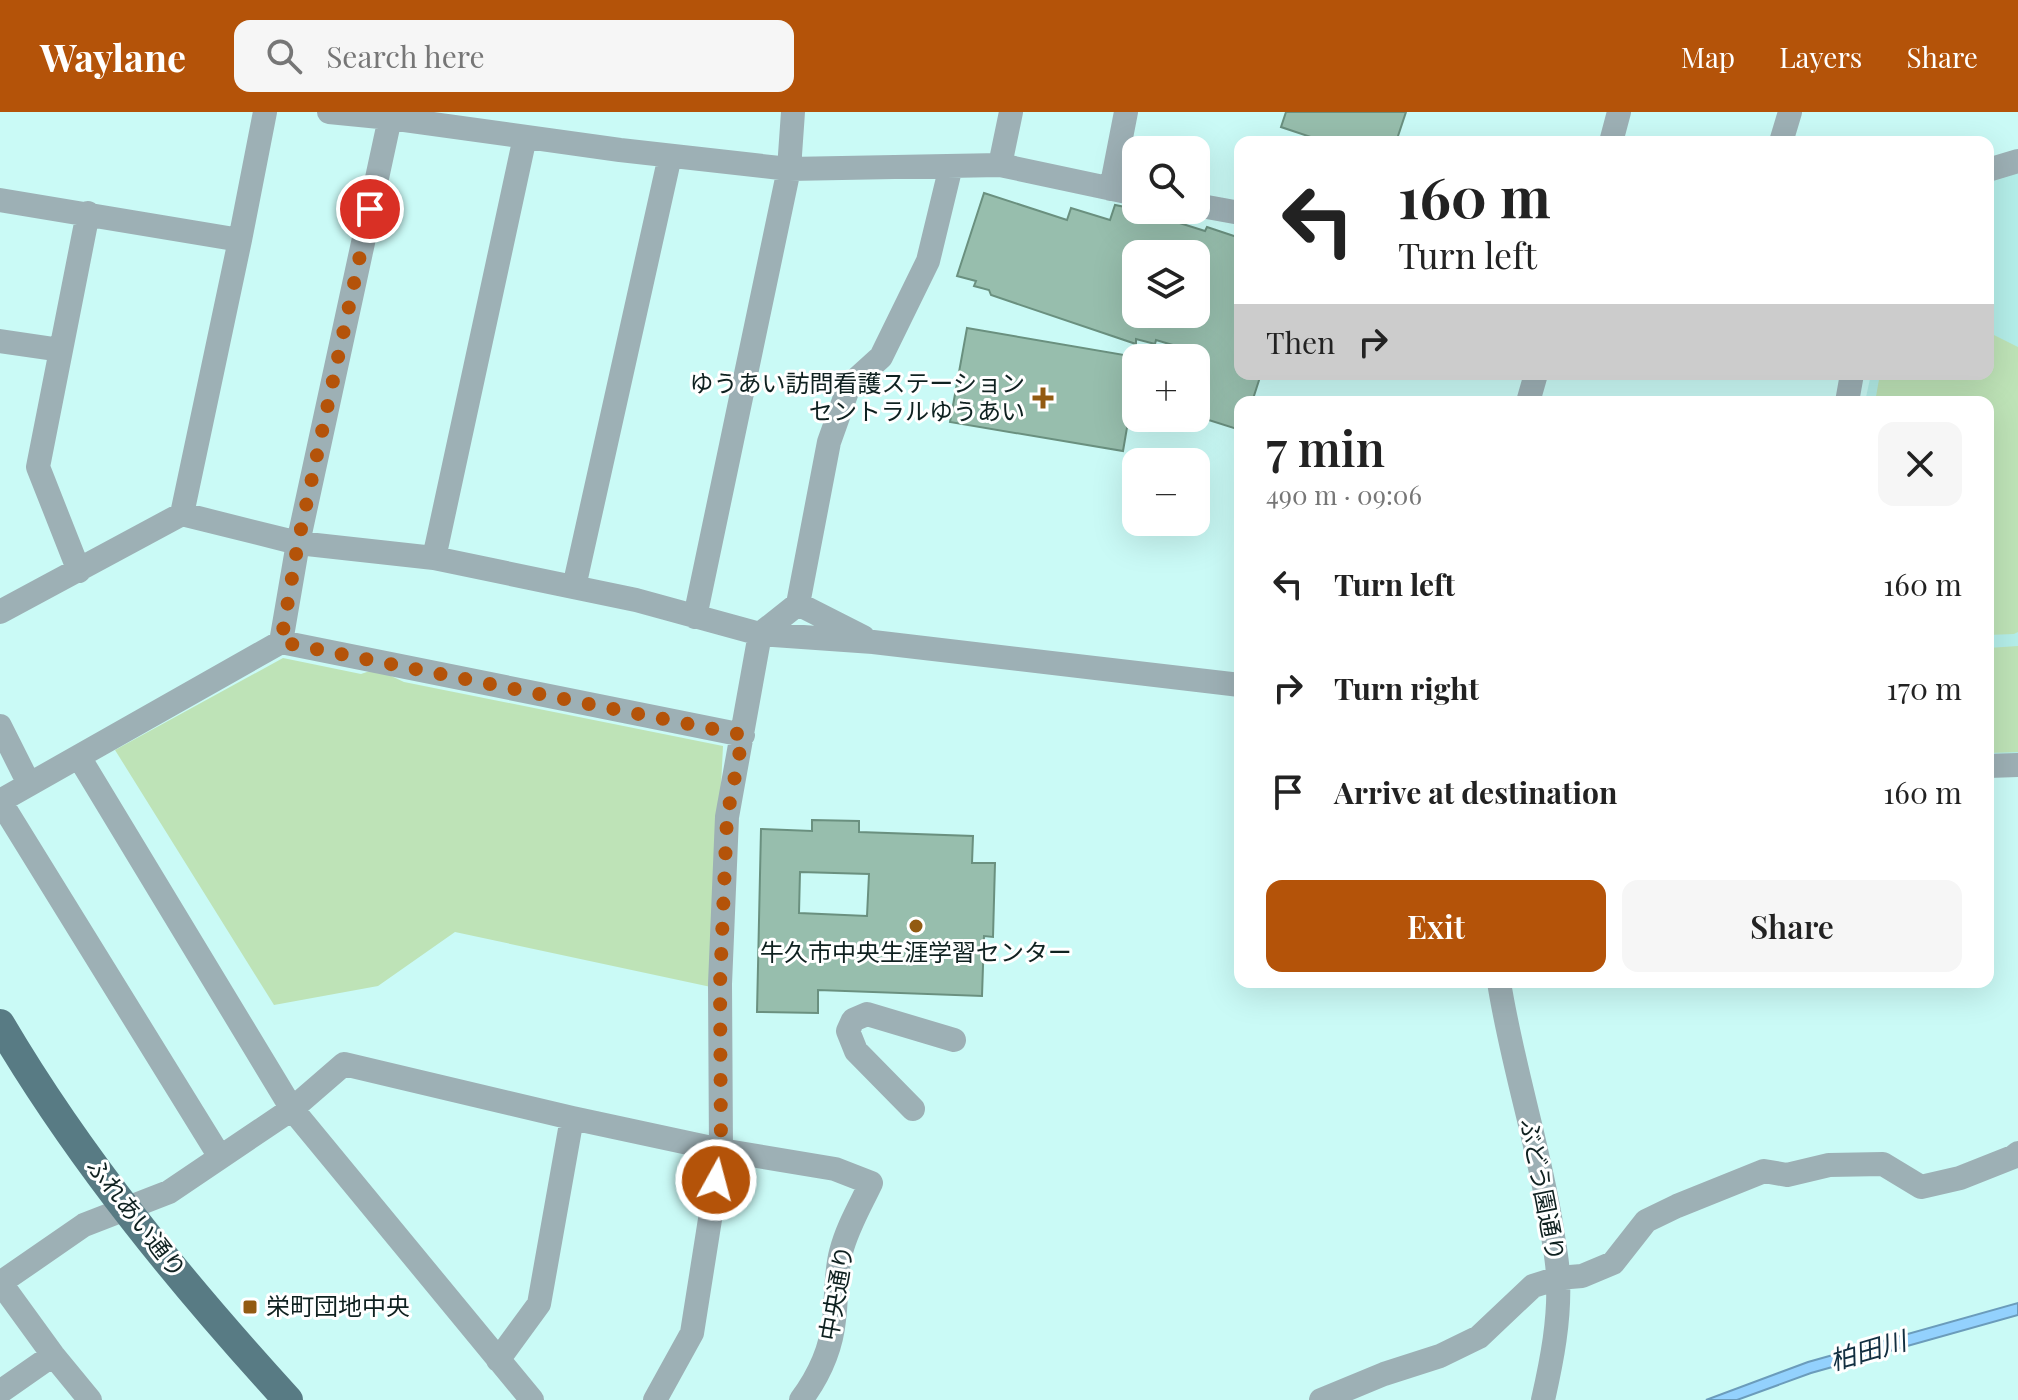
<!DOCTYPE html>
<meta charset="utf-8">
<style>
body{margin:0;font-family:"Playfair Display","Noto Sans JP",serif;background:#f6f6f6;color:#222;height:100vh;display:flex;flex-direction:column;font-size:30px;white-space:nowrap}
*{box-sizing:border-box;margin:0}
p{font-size:26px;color:#767676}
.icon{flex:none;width:44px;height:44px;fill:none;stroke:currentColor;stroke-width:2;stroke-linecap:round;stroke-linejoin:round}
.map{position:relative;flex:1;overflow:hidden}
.side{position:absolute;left:1234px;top:284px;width:760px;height:592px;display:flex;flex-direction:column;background:#fff;border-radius:16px;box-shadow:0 8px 32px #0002}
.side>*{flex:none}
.top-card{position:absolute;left:1234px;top:24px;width:760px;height:244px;border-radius:16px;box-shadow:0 8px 32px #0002;background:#fff;color:#222;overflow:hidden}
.fabs{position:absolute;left:1122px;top:24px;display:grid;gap:16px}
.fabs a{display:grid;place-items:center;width:88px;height:88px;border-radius:16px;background:#fff;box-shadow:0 8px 32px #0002;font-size:40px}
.pin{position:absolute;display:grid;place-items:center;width:68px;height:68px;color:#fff;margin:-34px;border:4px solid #fff;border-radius:50%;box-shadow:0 2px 8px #0007}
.me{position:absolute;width:88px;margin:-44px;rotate:7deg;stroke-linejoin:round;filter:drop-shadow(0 0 6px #0008)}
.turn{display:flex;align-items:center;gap:28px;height:168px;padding:0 32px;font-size:36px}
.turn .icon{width:104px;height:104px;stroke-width:2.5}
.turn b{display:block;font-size:56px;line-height:68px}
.then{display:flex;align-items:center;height:76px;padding:0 32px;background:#0003;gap:16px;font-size:30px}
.round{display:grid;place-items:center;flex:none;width:84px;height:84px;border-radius:16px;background:#f6f6f6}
.overview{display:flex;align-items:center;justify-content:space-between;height:136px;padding:0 32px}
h1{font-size:48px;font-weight:600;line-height:60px}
.primary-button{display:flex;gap:16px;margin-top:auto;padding:16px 32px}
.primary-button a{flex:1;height:92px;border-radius:16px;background:#b45309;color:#fff;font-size:32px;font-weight:600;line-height:92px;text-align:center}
.primary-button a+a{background:#f6f6f6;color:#222}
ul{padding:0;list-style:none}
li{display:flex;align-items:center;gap:24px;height:104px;padding:0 32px}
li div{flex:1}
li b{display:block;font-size:30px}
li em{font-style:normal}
header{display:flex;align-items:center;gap:48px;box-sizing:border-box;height:112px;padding:0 40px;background:#b45309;color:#fff}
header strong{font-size:38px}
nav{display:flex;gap:44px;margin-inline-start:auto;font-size:28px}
.search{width:560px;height:72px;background:#f6f6f6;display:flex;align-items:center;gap:20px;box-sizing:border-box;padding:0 28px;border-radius:16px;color:#767676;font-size:30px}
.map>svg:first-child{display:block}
.built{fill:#b4eee9}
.green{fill:#bee3b7}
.water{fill:#93d1fd;stroke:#6b9cbb;stroke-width:2}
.building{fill:#97bead;stroke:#6a907f;stroke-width:2;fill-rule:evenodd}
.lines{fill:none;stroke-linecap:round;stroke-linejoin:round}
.minor{stroke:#9db0b5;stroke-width:24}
.major{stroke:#587b84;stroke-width:30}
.route{stroke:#b45309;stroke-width:14;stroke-dasharray:0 25.2}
.poi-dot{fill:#925b12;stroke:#fff;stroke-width:3}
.labels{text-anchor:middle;stroke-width:6;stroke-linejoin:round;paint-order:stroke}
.poi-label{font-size:24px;fill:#0f2120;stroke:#fff;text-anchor:end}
.street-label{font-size:24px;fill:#0f2120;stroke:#fff}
.water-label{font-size:26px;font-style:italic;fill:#132f41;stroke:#fff}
</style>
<header>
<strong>Waylane</strong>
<div class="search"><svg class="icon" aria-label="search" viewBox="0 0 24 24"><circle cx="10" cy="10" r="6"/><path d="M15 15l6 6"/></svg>Search here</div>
<nav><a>Map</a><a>Layers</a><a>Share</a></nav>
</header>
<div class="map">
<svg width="2018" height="1288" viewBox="0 0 2018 1288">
<rect width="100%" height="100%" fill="#cafaf6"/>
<path class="built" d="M 2018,55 L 2018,644 L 1988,645 L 1988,290 L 1865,290 L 1871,262 L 1988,262 L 1988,63 Z"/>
<path class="green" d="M 1988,220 L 2018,235 L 2018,520 L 2014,522 L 1988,523 L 1988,290 L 1875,290 L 1880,262 L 1988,262 Z
M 2018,534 L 2018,640 L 1988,641 L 1988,536 Z
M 283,546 L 361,562 L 376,557 L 404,570 L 723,634 L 711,875 L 455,820 L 378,874 L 274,893 L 115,638 Z"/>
<path class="water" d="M 2018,1191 L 2018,1203 L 1811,1261 L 1737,1288 L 1706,1288 L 1808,1250 Z"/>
<path class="building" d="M 1286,0 L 1406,0 L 1396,30 L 1312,30 L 1314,26 L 1281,15 Z
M 984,81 L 1067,108 L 1071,96 L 1110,108 L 1115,93 L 1135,97 L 1205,119 L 1207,115 L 1240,126 L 1240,262 L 1261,262 L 1252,290 L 1240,290 L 1240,318 L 1196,304 L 1196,246 L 1191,246 L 1193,239 L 1156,228 L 1155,232 L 1136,227 L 1136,232 L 991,183 L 989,178 L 974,174 L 976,169 L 957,164 ZM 1136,142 L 1196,142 L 1196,202 L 1136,202 Z
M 967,216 L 1136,245 L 1136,263 L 1123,339 L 950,310 Z
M 812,708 L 859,709 L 859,720 L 973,724 L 972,751 L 995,751 L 993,825 L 984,824 L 982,884 L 818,878 L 818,901 L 757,900 L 761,717 L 812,719 ZM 800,760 L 869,762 L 867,804 L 799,801 Z"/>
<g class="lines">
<path class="minor" d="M 329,0 L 390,6 L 620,38 L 789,57 L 1000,53 L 1136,82
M 1611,30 L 1619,0
M 1781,30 L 1790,0
M 1000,53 L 1011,0
M 1988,58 L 2018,49
M 1111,77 L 1126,0
M 0,88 L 240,128
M 1196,93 L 1240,101
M 0,229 L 61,238
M 1528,290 L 1536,262
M 1847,290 L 1852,262
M 182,402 L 240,128 L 265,0
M 434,446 L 525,25
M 79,459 L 38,355 L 88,101
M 574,475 L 670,44
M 798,492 L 829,330 L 849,274 L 881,245 L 928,149 L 951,54
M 0,500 L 182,402 L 298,431 L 434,446 L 636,488 L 760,522 L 873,530 L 1240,573
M 695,505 L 789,57 L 793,0
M 281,530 L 298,431 L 390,6 L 389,0
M 0,614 L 29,672
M 79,645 L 292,997 L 532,1288
M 1988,654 L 2018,653
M 0,689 L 281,530 L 743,623
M 0,689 L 220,1045
M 1499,870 C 1512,953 1539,1034 1552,1117 C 1554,1133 1558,1150 1558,1166 C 1560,1207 1552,1248 1543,1288
M 913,997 L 856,939 L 848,919 L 853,908 L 867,902 L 954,928
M 0,1170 L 53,1243 L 90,1288
M 0,1171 L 84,1113 L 169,1080 L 292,997 L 344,952 L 572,1006 L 721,1038 L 835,1057 L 871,1071 C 860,1094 847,1116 841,1140 C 835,1163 837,1185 834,1208 C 831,1238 818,1265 801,1288
M 498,1248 L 539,1192 L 572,1006
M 0,1280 L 53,1243
M 655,1288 L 692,1221 L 721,1038 L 720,872 L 727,705 L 760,522 L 798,492 L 863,525
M 1321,1288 L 1384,1262 L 1440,1244 L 1479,1225 L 1533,1174 L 1558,1166 L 1582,1164 L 1613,1151 L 1646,1109 L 1677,1094 L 1764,1059 L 1787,1063 L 1829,1053 L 1883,1052 L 1921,1075 L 1960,1066 L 2013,1045 L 2018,1041"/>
<path class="major" d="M 0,912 C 80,1048 182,1172 288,1288"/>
</g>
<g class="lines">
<path class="route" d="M 370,97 L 298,431 L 281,530 L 743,623 L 727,705 L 720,872 L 721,1038 L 716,1068"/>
</g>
<g class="poi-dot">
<path d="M1039 274h8v8h8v8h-8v8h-8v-8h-8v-8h8z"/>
<circle cx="916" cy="814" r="8"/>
<rect x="242" y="1187" width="16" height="16" rx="4"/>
</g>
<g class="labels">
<g class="poi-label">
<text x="1025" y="280">ゆうあい訪問看護ステーション<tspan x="1025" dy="28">セントラルゆうあい</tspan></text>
<text x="916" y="849" text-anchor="middle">牛久市中央生涯学習センター</text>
<text x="266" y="1203" text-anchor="start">栄町団地中央</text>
</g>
<g class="street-label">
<text transform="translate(1542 1078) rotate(79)" y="8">ぶどう園通り</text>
<text transform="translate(136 1106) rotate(52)" y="8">ふれあい通り</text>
<text transform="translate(837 1181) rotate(-80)" y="8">中央通り</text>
</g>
<g class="water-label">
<text transform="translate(1868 1239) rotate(-16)" y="9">柏田川</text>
</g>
</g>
</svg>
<div class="fabs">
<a><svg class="icon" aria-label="search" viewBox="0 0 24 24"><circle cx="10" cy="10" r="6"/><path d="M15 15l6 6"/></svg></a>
<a><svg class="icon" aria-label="layers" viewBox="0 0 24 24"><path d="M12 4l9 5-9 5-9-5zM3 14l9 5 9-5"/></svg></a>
<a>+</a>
<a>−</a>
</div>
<div class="pin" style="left:370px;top:97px;background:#d93025"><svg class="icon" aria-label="arrive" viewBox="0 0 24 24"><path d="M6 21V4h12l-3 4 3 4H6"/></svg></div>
<svg class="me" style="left:716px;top:1068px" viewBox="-20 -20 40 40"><circle r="17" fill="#b45309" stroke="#fff" stroke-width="3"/><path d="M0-11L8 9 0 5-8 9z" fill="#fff"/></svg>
<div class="top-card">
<div class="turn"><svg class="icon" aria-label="left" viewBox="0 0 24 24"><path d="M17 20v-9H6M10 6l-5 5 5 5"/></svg><div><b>160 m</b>Turn left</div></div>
<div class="then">Then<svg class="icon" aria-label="right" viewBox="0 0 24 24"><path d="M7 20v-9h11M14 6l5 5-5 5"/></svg></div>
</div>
<section class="side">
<div class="overview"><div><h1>7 min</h1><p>490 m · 09:06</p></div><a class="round"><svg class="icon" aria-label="close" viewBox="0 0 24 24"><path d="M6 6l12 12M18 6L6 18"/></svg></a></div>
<ul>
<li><svg class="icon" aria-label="left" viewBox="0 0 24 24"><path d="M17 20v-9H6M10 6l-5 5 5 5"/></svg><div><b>Turn left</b></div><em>160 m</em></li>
<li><svg class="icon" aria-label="right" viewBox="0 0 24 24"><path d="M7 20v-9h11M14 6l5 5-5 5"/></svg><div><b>Turn right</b></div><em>170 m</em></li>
<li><svg class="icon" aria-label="arrive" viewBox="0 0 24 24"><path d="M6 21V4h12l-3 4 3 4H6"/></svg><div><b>Arrive at destination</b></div><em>160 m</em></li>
</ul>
<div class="primary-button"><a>Exit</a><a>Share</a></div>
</section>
</div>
